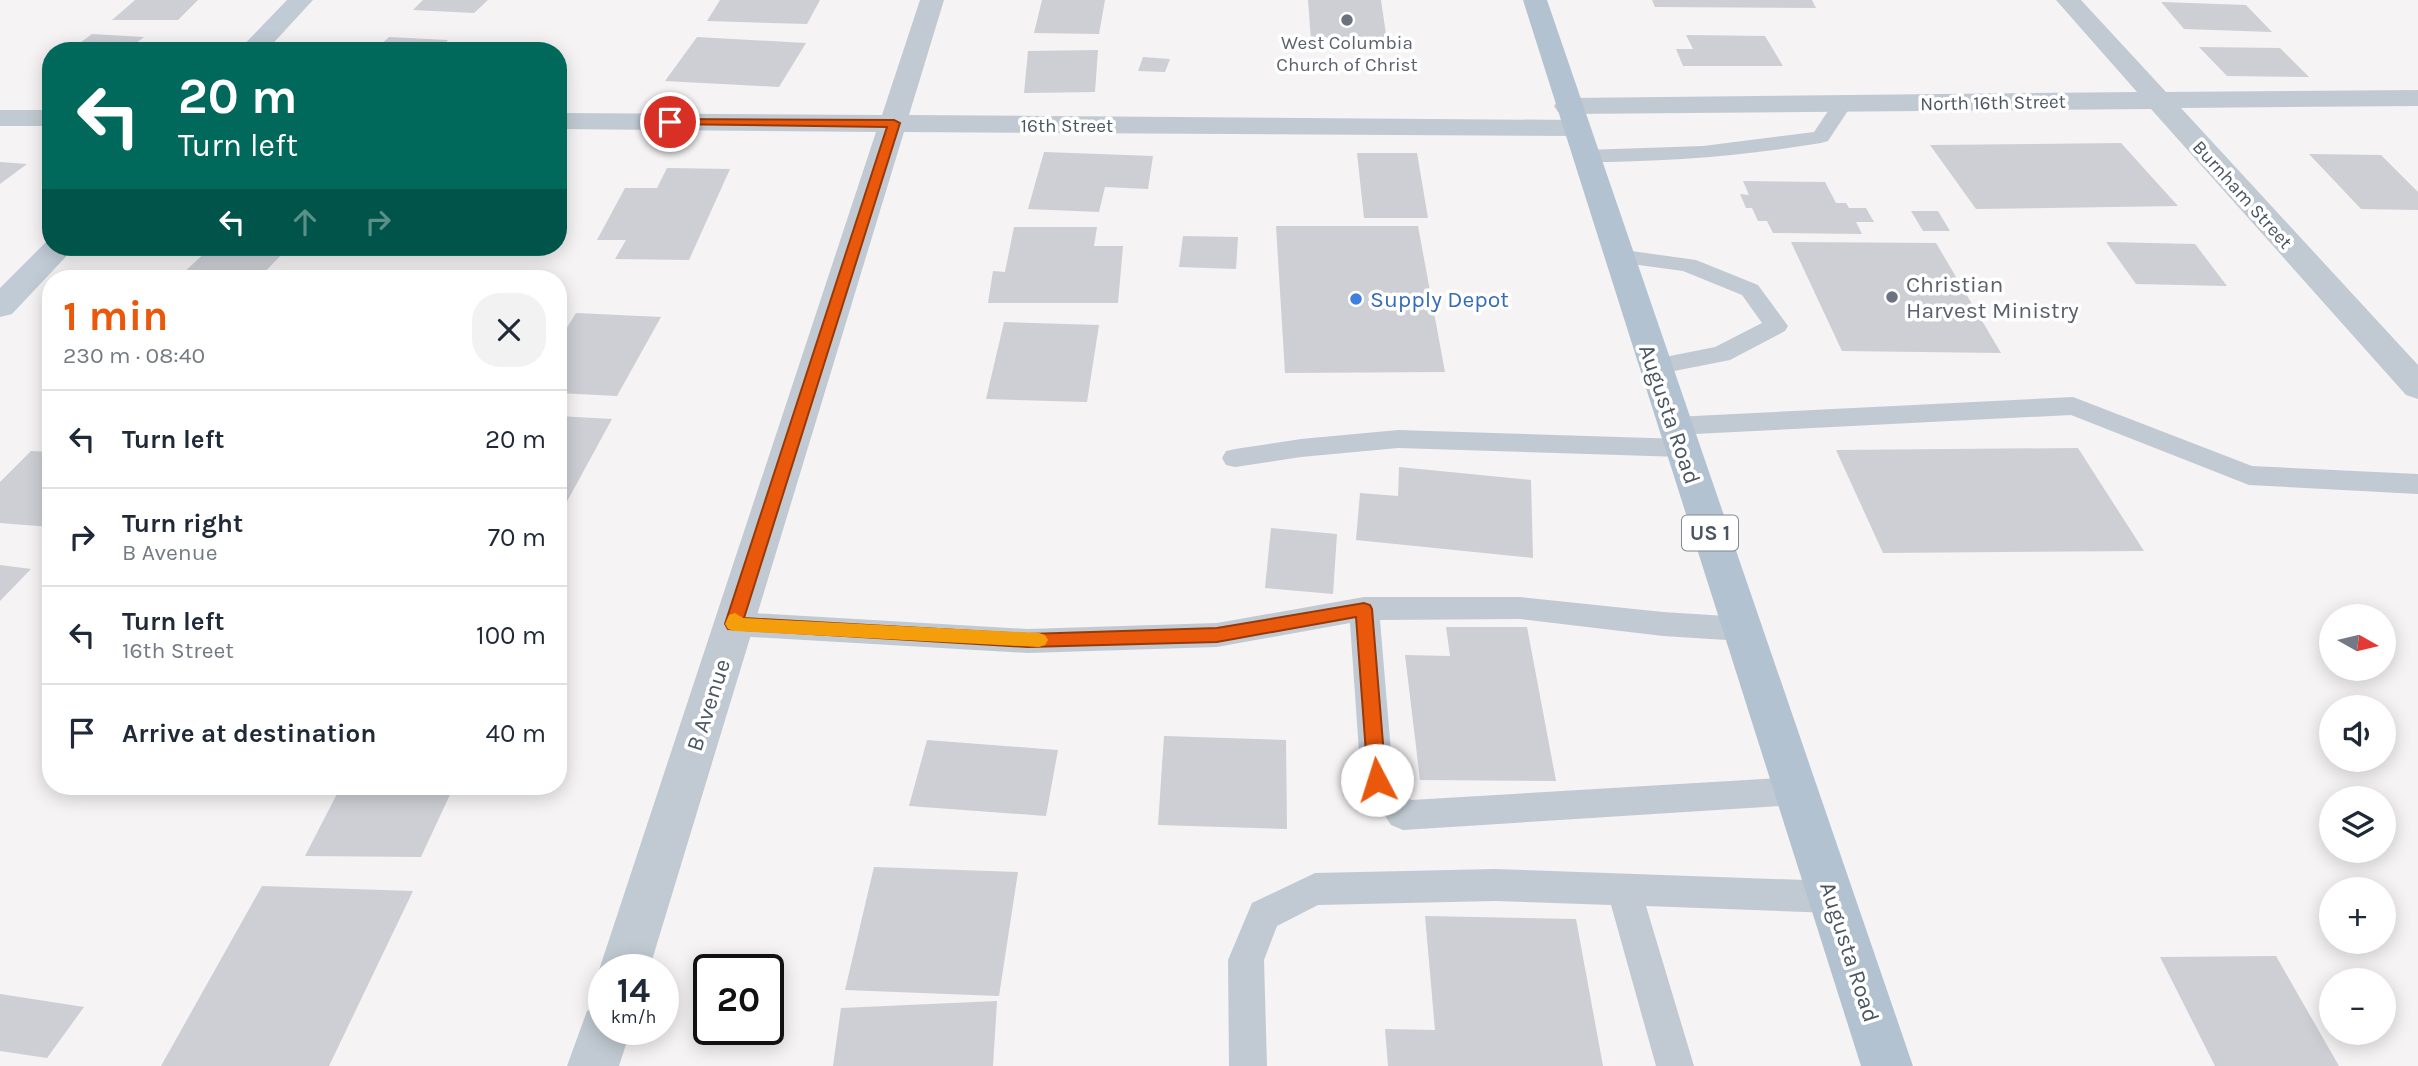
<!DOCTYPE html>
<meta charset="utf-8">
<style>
body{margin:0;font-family:Karla,sans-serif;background:#f2f2f3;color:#1f2937;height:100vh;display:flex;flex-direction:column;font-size:26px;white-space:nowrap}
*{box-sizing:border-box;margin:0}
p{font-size:23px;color:#747a83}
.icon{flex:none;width:38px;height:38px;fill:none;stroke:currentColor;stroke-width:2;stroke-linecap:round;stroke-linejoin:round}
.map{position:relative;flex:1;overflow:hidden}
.drawer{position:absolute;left:42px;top:270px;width:525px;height:525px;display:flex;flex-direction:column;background:#fff;border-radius:28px;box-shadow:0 4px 18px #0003}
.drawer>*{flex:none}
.top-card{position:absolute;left:42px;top:42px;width:525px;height:214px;border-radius:28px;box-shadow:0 4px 18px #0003;background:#00695c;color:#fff;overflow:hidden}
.needle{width:46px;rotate:98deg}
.tools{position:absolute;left:2319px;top:604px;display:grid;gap:14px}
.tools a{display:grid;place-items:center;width:77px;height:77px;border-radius:50%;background:#fff;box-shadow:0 4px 18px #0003;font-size:35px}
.speed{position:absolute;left:588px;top:954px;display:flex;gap:14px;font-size:35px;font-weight:700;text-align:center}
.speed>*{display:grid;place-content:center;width:91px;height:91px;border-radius:50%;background:#fff;box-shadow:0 4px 18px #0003;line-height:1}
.speed small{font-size:18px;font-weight:400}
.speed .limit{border:4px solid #111;border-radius:10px;background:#fff;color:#111}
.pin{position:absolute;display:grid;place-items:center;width:60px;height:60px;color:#fff;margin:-30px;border:4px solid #fff;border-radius:50%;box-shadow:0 2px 7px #0007}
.me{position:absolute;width:77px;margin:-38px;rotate:355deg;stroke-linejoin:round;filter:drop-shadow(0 0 5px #0008)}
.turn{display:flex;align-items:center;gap:24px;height:147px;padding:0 21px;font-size:32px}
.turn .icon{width:91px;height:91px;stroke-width:2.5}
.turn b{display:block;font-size:49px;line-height:60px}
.lanes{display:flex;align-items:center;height:66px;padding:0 21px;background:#0003;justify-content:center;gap:35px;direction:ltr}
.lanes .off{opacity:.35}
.round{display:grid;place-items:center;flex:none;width:74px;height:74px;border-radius:28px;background:#f2f2f3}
.overview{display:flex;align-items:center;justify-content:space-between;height:119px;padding:0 21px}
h1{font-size:42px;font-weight:700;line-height:52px;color:#ea580c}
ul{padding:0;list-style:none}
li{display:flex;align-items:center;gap:21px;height:98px;padding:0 21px;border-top:2px solid #e0e1e3}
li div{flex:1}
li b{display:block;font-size:26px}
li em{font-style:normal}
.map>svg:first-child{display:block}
.building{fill:#cdcfd5}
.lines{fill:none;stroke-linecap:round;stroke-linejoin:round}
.lane{fill:#c1cad2;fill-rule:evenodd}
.street{fill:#c1cad2;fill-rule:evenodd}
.secondary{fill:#c1cbd6;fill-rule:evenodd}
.primary{fill:#b3c2d1;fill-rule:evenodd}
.route{fill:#ea580c;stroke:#983908;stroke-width:2}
.slow{fill:#f59e0b}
.worship-dot{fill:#6b7280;stroke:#fff;stroke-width:2.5}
.shop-dot{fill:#3f7fe0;stroke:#fff;stroke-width:2.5}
.labels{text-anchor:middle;stroke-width:7;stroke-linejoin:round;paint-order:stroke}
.far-worship-label{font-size:19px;fill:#5b616d;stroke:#fff}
.far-street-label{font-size:19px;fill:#4a5661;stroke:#fff}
.shield{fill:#fff;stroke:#808990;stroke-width:2}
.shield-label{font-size:21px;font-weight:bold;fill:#4a5661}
.worship-label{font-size:23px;fill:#5b616d;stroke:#fff;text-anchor:start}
.shop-label{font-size:23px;fill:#366cbe;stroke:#fff;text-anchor:start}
.street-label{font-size:23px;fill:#4a5661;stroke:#fff}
</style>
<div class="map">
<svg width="2418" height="1066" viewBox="0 0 2418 1066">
<rect width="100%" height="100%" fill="#f5f3f3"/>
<path class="building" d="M 135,0 L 198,0 L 178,20 L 112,20 Z
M 423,0 L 488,0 L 474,13 L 413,10 Z
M 720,0 L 820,0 L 807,24 L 707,21 Z
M 1042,0 L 1105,0 L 1099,34 L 1034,33 Z
M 1308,0 L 1381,0 L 1387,41 L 1311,40 Z
M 1652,0 L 1812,0 L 1816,8 L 1655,7 Z
M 2161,2 L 2246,5 L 2272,32 L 2184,29 Z
M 92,34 L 144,37 L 126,51 L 69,51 Z
M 1686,35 L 1765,36 L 1783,66 L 1683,66 L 1676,49 L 1693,49 Z
M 389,37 L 448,40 L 438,51 L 374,51 Z
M 697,37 L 806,43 L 779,87 L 665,81 Z
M 2199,47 L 2280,48 L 2309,77 L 2227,76 Z
M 1098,50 L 1095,92 L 1024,93 L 1028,51 Z
M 1143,57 L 1170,59 L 1165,72 L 1138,71 Z
M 2121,143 L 2178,206 L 1976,209 L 1930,145 Z
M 1044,152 L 1153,156 L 1148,189 L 1105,187 L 1099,212 L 1028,209 Z
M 1357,153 L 1417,153 L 1428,218 L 1364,218 Z
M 2309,154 L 2381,155 L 2418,192 L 2418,210 L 2361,209 Z
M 0,162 L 27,164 L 0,184 Z
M 667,168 L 730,169 L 689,260 L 615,259 L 626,240 L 597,240 L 625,188 L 657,188 Z
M 1743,181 L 1825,182 L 1836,203 L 1846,203 L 1849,208 L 1866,208 L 1874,222 L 1856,222 L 1862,234 L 1773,233 L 1767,221 L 1758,221 L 1752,208 L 1746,208 L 1740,194 L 1749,195 Z
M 1911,211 L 1938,211 L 1950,231 L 1923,231 Z
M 1276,226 L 1418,226 L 1445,372 L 1285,373 Z
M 1014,227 L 1097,227 L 1094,246 L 1123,246 L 1118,303 L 988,303 L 993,271 L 1005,272 Z
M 1183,236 L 1238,237 L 1236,269 L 1179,267 Z
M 1791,242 L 1936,243 L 2001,353 L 1842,351 Z
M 2106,242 L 2195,244 L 2227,286 L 2136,284 Z
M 211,247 L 260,247 L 287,249 L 259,278 L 178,278 Z
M 576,313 L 661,317 L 617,396 L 558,393 L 558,342 Z
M 1004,322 L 1099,325 L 1087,402 L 986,399 Z
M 558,416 L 612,419 L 558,518 Z
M 2078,448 L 2144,551 L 1883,553 L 1836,450 Z
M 31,451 L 51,452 L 51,527 L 0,523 L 0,482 Z
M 1399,467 L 1531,480 L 1533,558 L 1356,540 L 1360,493 L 1398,496 Z
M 1271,528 L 1337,534 L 1333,594 L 1265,588 Z
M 0,565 L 31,569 L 0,601 Z
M 1446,627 L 1527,627 L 1556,781 L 1420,780 L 1405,655 L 1450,656 Z
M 1164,736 L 1286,740 L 1287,829 L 1158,825 Z
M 927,740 L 1058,750 L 1046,816 L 909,806 Z
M 341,786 L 454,786 L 421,857 L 305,856 Z
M 874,867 L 1018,872 L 999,996 L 845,990 Z
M 262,886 L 413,891 L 329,1066 L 161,1066 Z
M 1425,916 L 1576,919 L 1603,1066 L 1388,1066 L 1385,1029 L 1435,1030 Z
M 2276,956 L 2339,1066 L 2215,1066 L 2160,957 Z
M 0,994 L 84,1007 L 47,1058 L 0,1051 Z
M 997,1001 L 993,1066 L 833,1066 L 841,1008 Z"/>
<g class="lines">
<path class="lane" d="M 1843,97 L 1850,99 L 1853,103 L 1828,141 L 1821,143 C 1742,156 1664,162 1584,162 L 1577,160 L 1574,156 L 1577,152 L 1584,150 L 1703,146 L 1814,132 L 1836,99 Z
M 1617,249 L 1696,260 L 1758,285 L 1788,326 L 1785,331 L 1730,360 L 1654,375 L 1645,373 L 1642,367 L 1645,361 L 1715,347 L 1762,323 L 1742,295 L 1683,271 L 1609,261 L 1606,256 L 1609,251 Z
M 2073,397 L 2252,466 L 2418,474 L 2418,494 L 2249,485 L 2071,415 L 1674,435 L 1665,432 L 1661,426 L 1665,420 L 1674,417 Z
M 1398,430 L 1682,439 L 1691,441 L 1695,448 L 1691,455 L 1682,457 L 1398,448 L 1301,457 L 1235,467 L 1226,465 L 1222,458 L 1226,451 L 1235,449 L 1301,439 Z
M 1364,597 L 1520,597 L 1663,612 L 1742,617 L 1753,621 L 1757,629 L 1753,637 L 1742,641 L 1663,636 L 1520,619 L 1380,620 L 1393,776 L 1411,800 L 1796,777 L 1808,781 L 1812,791 L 1808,801 L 1796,805 L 1403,830 L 1391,825 L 1361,780 L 1350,623 L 1217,647 L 1028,653 L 734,636 L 723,632 L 719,624 L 723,616 L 734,612 L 1028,629 L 1217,623 Z
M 1495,869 L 1832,881 L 1844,886 L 1849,897 L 1844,908 L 1832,913 L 1646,906 L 1694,1066 L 1656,1066 L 1611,905 L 1495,901 L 1318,905 L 1277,926 L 1264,960 L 1267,1066 L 1229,1066 L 1228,960 L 1252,903 L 1315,873 Z"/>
<path class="street" d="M 920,0 L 944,0 L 909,115 L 1575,120 L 1585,122 L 1589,128 L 1585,134 L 1575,136 L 904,132 L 649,970 L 604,970 L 604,981 L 599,970 L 876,132 L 558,129 L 558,113 L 882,115 Z
M 2056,0 L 2081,0 L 2166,92 L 2418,90 L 2418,106 L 2181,108 L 2418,365 L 2418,399 L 2406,395 L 2151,109 L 1568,114 L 1558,112 L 1554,106 L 1558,100 L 1568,98 L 2137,92 Z
M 0,110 L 51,110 L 51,126 L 0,126 Z
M 604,1004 L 604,1029 L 631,1029 L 619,1066 L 567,1066 L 587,1011 Z"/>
<path class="secondary" d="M 287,0 L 313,0 L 266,51 L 238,51 Z
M 48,240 L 51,240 L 51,247 L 75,247 L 12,314 L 0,317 L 0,288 Z"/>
<path class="primary" d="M 1523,0 L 1547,0 L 1913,1066 L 1861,1066 Z"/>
</g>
<path class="route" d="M 670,119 L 894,120 L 900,123 L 744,618 L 1028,634 L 1217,628 L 1364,603 L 1370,605 L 1372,609 L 1386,780 L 1383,786 L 1377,788 L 1370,786 L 1368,780 L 1356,617 L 1217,642 L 1028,647 L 728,629 L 725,624 L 887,127 L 666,124 L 666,120 Z"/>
<path class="slow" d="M 735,613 L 743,618 L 1039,633 L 1045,635 L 1048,640 L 1045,645 L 1039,647 L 734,631 L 728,629 L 725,624 L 729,615 Z"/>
<g class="worship-dot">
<circle cx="1347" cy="20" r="7"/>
<circle cx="1892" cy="297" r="7"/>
</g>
<circle class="shop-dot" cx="1356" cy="299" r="7"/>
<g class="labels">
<g class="far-worship-label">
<text x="1347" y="49">West Columbia<tspan x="1347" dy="22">Church of Christ</tspan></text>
</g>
<g class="far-street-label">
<text transform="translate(1993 102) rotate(-1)" y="7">North 16th Street</text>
<text x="1067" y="132">16th Street</text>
<text transform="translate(2243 194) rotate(48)" y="7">Burnham Street</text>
</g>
<rect class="shield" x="1682" y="515.5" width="56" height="35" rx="5"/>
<g class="shield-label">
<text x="1710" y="540">US 1</text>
</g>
<g class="worship-label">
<text x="1906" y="292">Christian<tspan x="1906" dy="26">Harvest Ministry</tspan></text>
</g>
<g class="shop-label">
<text x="1370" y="307">Supply Depot</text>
</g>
<g class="street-label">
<text transform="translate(1670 414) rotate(71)" y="8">Augusta Road</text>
<text transform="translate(708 705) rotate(-72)" y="8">B Avenue</text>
<text transform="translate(1850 952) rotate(72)" y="8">Augusta Road</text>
</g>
</g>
</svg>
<div class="tools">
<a><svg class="needle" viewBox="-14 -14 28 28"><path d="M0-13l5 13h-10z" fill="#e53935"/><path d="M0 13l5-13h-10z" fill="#747a83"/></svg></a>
<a><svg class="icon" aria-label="sound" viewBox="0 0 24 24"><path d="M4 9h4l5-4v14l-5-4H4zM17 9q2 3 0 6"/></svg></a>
<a><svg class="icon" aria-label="layers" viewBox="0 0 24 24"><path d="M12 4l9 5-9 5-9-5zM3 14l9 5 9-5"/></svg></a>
<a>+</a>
<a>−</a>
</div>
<div class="speed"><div>14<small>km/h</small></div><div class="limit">20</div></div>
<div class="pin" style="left:670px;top:122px;background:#d93025"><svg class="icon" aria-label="arrive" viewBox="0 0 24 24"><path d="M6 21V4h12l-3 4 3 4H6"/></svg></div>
<svg class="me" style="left:1377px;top:780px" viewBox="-20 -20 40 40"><circle r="19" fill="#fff"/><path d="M0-13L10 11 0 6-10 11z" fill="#ea580c"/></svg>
<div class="top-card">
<div class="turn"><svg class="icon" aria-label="left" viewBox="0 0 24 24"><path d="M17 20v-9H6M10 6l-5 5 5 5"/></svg><div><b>20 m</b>Turn left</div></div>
<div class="lanes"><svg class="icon" aria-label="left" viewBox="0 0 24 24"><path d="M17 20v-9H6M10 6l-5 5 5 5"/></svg><svg class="icon off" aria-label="ahead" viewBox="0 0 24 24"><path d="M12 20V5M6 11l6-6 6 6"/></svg><svg class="icon off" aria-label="right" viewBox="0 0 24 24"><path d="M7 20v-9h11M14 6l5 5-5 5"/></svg></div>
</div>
<section class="drawer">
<div class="overview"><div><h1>1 min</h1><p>230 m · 08:40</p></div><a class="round"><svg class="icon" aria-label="close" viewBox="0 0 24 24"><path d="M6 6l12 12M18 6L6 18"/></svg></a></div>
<ul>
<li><svg class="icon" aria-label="left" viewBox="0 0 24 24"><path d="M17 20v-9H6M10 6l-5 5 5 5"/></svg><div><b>Turn left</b></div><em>20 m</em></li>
<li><svg class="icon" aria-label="right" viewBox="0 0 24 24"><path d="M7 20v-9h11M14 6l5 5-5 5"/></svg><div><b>Turn right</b><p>B Avenue</p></div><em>70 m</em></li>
<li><svg class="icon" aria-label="left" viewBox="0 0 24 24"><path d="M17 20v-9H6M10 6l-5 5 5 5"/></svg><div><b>Turn left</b><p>16th Street</p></div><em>100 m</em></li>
<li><svg class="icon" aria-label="arrive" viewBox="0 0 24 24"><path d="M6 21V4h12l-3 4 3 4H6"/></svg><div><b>Arrive at destination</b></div><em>40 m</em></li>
</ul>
</section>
</div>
